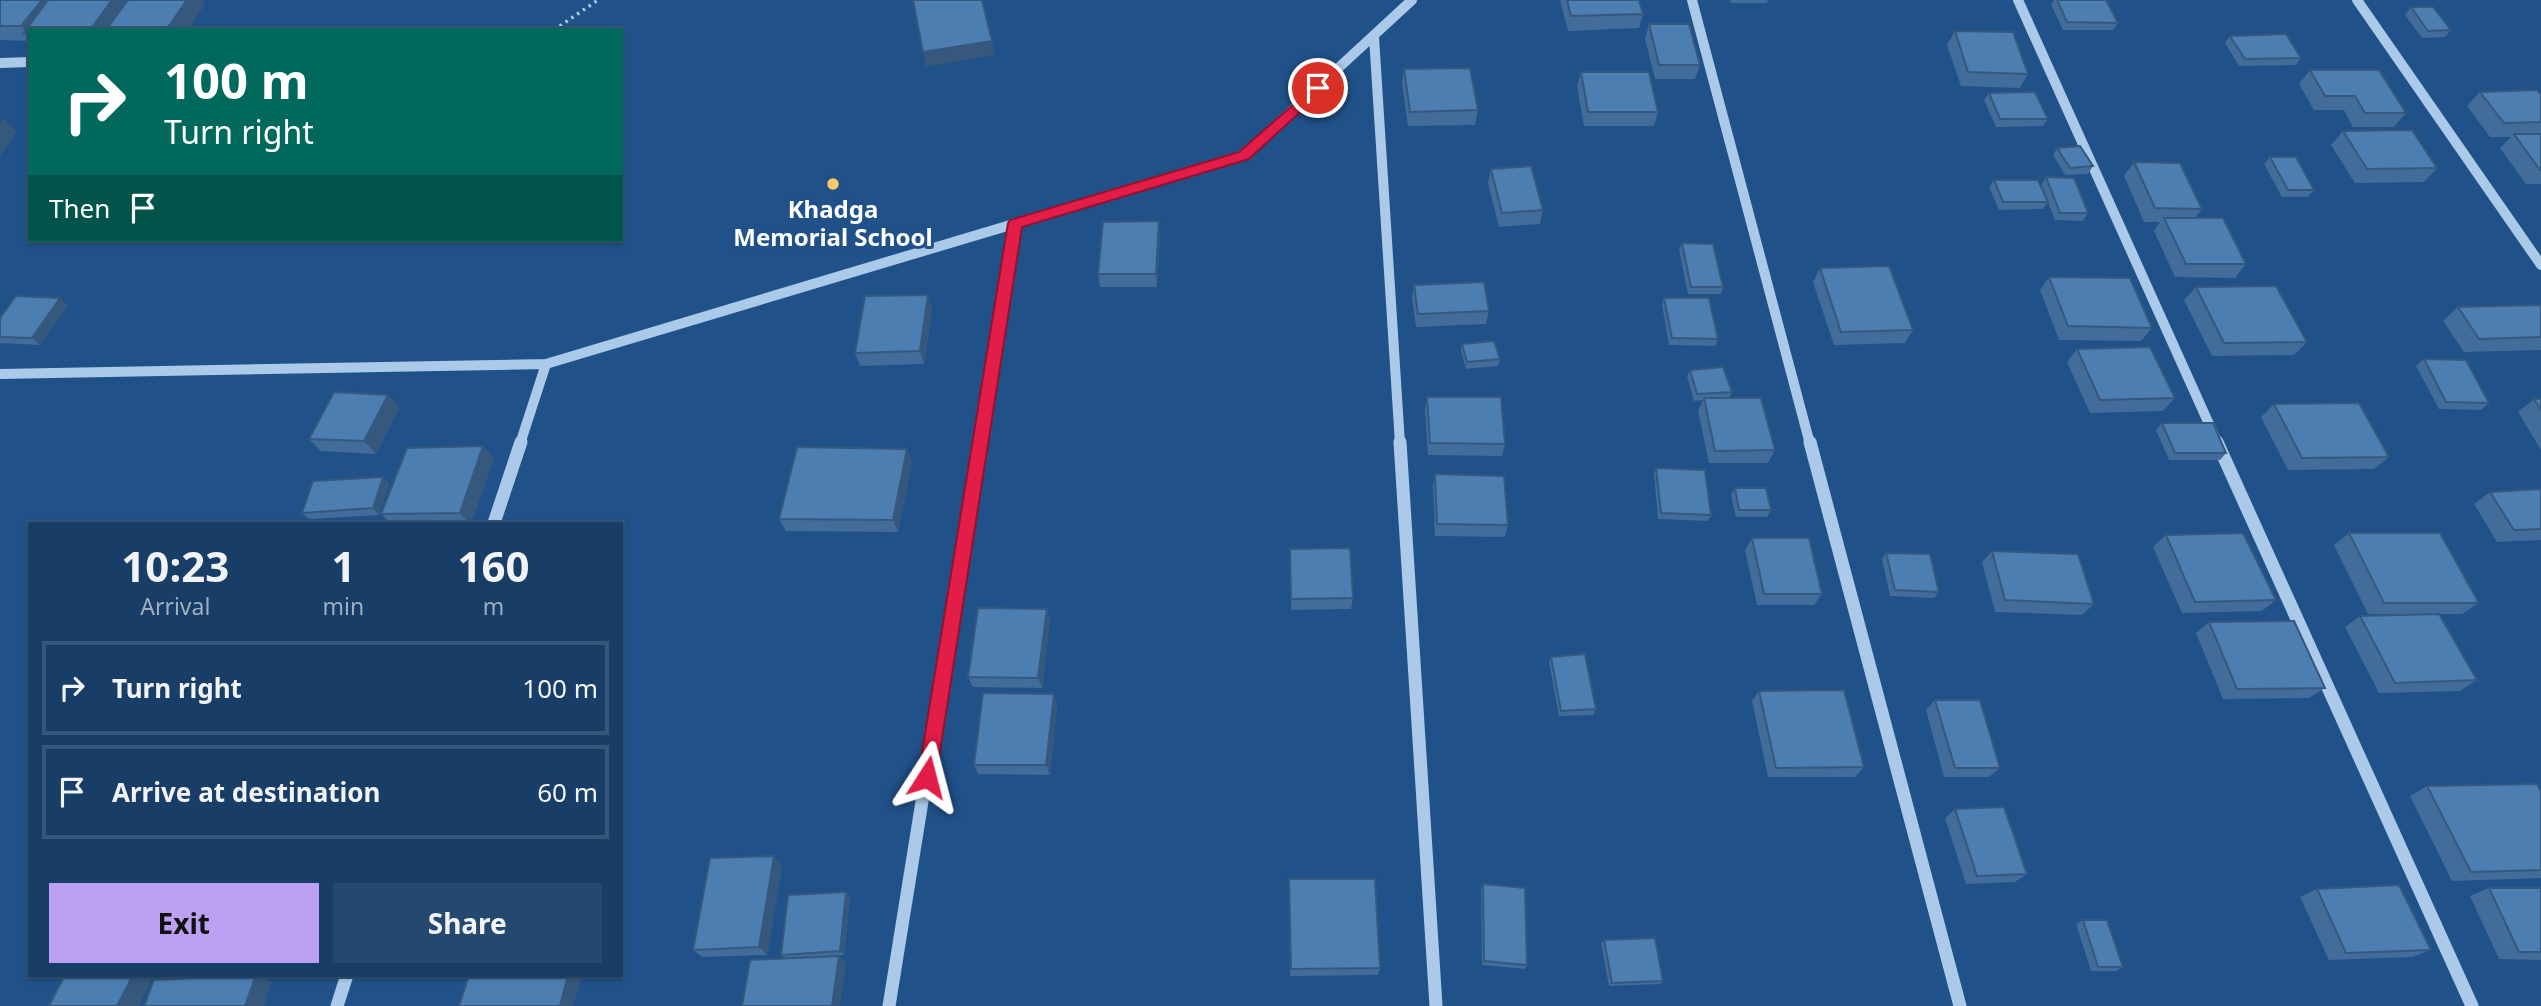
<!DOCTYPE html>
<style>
body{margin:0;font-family:"Noto Sans",sans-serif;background:#25486f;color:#f1f3f6;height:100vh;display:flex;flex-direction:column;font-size:26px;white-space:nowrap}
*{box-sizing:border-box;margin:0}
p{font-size:23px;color:#9faebf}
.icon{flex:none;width:38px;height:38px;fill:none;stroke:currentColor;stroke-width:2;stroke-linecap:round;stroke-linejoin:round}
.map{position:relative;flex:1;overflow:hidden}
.details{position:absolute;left:28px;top:522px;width:595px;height:455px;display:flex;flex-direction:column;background:#183d66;border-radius:0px;box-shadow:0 2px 5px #0004,0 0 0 2px #36567a}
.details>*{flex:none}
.guide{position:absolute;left:28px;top:28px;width:595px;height:214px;border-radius:0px;box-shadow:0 2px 5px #0004,0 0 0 2px #36567a;background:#00695c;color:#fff;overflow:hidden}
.pin{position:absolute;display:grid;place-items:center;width:60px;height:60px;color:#fff;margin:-30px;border:4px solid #fff;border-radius:50%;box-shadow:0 2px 7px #0007}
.me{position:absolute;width:77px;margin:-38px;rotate:9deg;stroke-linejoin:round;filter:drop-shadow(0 0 5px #0008)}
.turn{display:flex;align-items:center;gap:24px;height:147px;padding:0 21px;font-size:32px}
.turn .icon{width:91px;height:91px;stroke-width:2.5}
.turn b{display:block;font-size:49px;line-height:60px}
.then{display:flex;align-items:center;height:66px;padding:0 21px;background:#0003;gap:14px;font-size:26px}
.eta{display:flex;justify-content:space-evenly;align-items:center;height:119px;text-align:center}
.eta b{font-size:42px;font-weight:700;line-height:49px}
.cta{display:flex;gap:14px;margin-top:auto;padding:14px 21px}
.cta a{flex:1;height:80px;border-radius:0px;background:#bca0f2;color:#111;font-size:28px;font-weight:700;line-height:80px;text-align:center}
.cta a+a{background:#25486f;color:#f1f3f6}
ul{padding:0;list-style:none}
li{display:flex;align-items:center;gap:21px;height:94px;margin:0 14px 10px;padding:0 7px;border:4px solid #36567a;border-radius:0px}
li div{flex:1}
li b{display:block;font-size:26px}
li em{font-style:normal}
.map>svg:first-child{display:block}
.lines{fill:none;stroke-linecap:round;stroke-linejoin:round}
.path{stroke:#abcaea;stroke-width:3.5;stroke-dasharray:2.5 4.5;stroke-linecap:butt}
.minor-far1{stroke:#abcaea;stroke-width:10}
.minor{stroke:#abcaea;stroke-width:13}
.wall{fill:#426c99}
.shaded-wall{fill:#36587d}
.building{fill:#4d7eb2;stroke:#36587d;stroke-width:2}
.route{fill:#e11d48;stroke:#92132f;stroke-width:2}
.poi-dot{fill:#f8ca6b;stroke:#205188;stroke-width:2.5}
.labels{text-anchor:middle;stroke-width:6;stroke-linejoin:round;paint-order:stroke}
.poi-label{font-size:24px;font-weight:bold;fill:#fff;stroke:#205188}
</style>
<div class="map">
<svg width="2541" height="1006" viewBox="0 0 2541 1006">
<rect width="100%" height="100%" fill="#205188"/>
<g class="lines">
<path class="path" d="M 554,30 L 598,0"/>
<path class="minor-far1" d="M 1692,0 L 1810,444
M 2018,0 L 2218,444
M 2357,0 L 2541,265
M 1374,37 L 1400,444
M 0,63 L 30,62
M 0,374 L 546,364 L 1244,155 L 1412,0
M 520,444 L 546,364
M 980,444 L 1015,223"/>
<path class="minor" d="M 1400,442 L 1436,1006
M 1810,442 L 1960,1006
M 2217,442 L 2472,1006
M 494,523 L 521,442
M 337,1006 L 347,975
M 889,1006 L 980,442"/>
</g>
<path class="wall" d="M 0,0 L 128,0 L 205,4 L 30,30 L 30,41 L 0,40 Z
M 1560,0 L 1639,0 L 1643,14 L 1639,28 L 1568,31 Z
M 1730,0 L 1768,0 L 1767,3 L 1731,3 Z
M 2054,0 L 2106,0 L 2118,23 L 2113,30 L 2063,30 L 2051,5 Z
M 2411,7 L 2451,30 L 2445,37 L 2422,38 L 2405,15 Z
M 1649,24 L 1700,65 L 1695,79 L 1655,79 L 1645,39 Z
M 1955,31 L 2028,74 L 2020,88 L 1961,86 L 1947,45 Z
M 2230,36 L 2301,58 L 2296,65 L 2239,66 L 2225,43 Z
M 1404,69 L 1478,110 L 1475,125 L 1408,126 L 1402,83 Z
M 2310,70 L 2406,113 L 2394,127 L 2353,127 L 2344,110 L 2314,110 L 2299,84 Z
M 1581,72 L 1658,112 L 1654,126 L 1584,126 L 1577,86 Z
M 2480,92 L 2541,95 L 2541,184 L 2526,184 L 2500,148 L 2511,137 L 2490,137 L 2467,106 Z
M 1989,93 L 2048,119 L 2043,126 L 1996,127 L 1984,100 Z
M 2343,131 L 2437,168 L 2424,182 L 2355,183 L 2331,145 Z
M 2057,148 L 2093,166 L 2088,174 L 2065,175 L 2053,155 Z
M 2270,157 L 2314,190 L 2308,197 L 2282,197 L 2264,164 Z
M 2134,162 L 2202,209 L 2195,218 L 2246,264 L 2235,278 L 2175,277 L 2154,231 L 2160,222 L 2144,222 L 2124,176 Z
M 1491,169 L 1543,210 L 1540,224 L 1499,227 L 1488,183 Z
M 2046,177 L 2088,213 L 2083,221 L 2055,220 L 2041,185 Z
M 1994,180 L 2048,202 L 2043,209 L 1999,210 L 1989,187 Z
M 1160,235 L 1157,287 L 1100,287 L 1098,274 Z
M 1682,243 L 1723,287 L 1721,294 L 1688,294 L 1679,250 Z
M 1820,268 L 1913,330 L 1905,343 L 1834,345 L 1813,282 Z
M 2049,277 L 2152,328 L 2141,341 L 2059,340 L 2040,290 Z
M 1414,285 L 1489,311 L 1486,324 L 1416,327 L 1412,298 Z
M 2196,287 L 2307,342 L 2294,355 L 2212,356 L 2184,300 Z
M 1664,298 L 1718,339 L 1715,346 L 1669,345 L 1662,305 Z
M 68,305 L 40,345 L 0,343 L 0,318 Z
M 2541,305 L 2541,350 L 2464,352 L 2443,321 L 2458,307 Z
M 932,308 L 924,364 L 860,366 L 855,353 Z
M 1462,344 L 1500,359 L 1498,366 L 1466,369 L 1461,351 Z
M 2077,349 L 2175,398 L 2163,411 L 2090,413 L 2067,362 Z
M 2424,359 L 2489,403 L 2481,410 L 2439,409 L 2416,366 Z
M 1690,370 L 1732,392 L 1729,398 L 1775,450 L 1768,463 L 1709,463 L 1698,411 L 1703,400 L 1694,401 L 1687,376 Z
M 388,395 L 399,408 L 376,454 L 321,451 L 309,439 Z
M 1427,397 L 1505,444 L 1502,456 L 1428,455 L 1425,409 Z
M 2534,399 L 2541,399 L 2541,450 L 2518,412 Z
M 2274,404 L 2389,457 L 2374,469 L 2288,470 L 2261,417 Z
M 2162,423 L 2226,453 L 2220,460 L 2169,460 L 2156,430 Z
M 494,458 L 471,523 L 390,523 L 381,514 Z
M 912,461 L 898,532 L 786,531 L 779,519 Z
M 1656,468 L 1711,515 L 1708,521 L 1658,519 L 1654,474 Z
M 1435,474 L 1508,525 L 1505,537 L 1435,536 L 1433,487 Z
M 389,483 L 379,515 L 309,519 L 302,513 Z
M 1735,488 L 1771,510 L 1767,517 L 1736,517 L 1731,495 Z
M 2541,489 L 2541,540 L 2497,542 L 2474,504 L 2490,492 Z
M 2349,533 L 2479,603 L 2462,614 L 2440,614 L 2477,680 L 2460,691 L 2379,693 L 2345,627 L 2360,616 L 2427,614 L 2368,614 L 2334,545 Z
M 2166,535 L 2276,600 L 2262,611 L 2182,613 L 2153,547 Z
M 1752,538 L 1822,594 L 1814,605 L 1757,605 L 1745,550 Z
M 1290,549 L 1353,598 L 1351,609 L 1291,610 Z
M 1992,551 L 2094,604 L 2082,615 L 1995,612 L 1982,562 Z
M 1886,553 L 1939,592 L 1934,598 L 1890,596 L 1882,559 Z
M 1047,609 L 1050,620 L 1042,688 L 973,687 L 968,677 Z
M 2209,622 L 2325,688 L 2309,698 L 2223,699 L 2196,633 Z
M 1551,657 L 1596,709 L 1593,715 L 1559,716 L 1549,662 Z
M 1759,691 L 1864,767 L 1855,777 L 1768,777 L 1752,701 Z
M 1054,694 L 1057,705 L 1050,775 L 978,774 L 974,765 Z
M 1935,700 L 2000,768 L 1989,777 L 1944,777 L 1926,710 Z
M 2427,786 L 2541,792 L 2541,878 L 2452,881 L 2410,796 Z
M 1955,809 L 2027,874 L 2015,882 L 1966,884 L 1945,818 Z
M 782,865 L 767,955 L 702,957 L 693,950 Z
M 1483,884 L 1527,965 L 1525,969 L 1482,965 L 1481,889 Z
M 1289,888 L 1380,968 L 1378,975 L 1290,976 Z
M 2489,888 L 2541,888 L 2541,960 L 2499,959 L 2470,896 Z
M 2317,889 L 2431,950 L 2412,957 L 2329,960 L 2300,897 Z
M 846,892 L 850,896 L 844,955 L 791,958 L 846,963 L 785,958 L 781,955 Z
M 2083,920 L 2123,967 L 2116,971 L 2091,971 L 2076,924 Z
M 1604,940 L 1663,981 L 1660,984 L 1609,986 L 1601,943 Z"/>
<path class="shaded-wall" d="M 42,0 L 65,0 L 27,33 L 21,26 Z
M 112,0 L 128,0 L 131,4 L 113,30 L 90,30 Z
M 187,0 L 202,0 L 205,4 L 188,30 L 166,30 Z
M 992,41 L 995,55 L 926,67 L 923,52 Z
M 4,118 L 17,132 L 0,156 L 0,123 Z
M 1159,221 L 1160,235 L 1157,287 L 1156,274 Z
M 928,295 L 932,308 L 924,364 L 920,351 Z
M 60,298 L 68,305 L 40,345 L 32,338 Z
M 388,395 L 399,408 L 376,454 L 364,441 Z
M 483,446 L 494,458 L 471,523 L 469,523 L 460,513 Z
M 907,449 L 912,461 L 898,532 L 893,520 Z
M 383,477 L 389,483 L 379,515 L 373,508 Z
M 1047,609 L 1050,620 L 1042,688 L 1038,678 Z
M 1054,694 L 1057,705 L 1050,775 L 1046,765 Z
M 774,856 L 782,865 L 767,955 L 759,947 Z
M 846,892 L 850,896 L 844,955 L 840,951 Z
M 839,956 L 846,963 L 840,1006 L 832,1006 Z
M 133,975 L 154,975 L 139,1006 L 117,1006 Z
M 256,975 L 272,982 L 264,1006 L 245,1006 Z
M 568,975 L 582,975 L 573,1006 L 560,1006 Z"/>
<path class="building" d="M 0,0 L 42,0 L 21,26 L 0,26 Z
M 48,0 L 112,0 L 90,30 L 30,30 L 30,33 L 24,33 Z
M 128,0 L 187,0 L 166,30 L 106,30 Z
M 913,0 L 982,0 L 992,41 L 923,52 Z
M 1567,0 L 1639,0 L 1643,14 L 1571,16 Z
M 2057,0 L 2106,0 L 2118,23 L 2067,22 Z
M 2411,7 L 2433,7 L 2451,30 L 2428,31 Z
M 1649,24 L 1689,24 L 1700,65 L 1659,65 Z
M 1955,31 L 2013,32 L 2028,74 L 1968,72 Z
M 2286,34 L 2301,58 L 2245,59 L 2230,36 Z
M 1470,68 L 1478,110 L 1410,112 L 1404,69 Z
M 2310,70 L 2379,70 L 2406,113 L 2365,113 L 2355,96 L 2325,96 Z
M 1581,72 L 1649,72 L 1658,112 L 1588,112 Z
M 2537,90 L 2541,95 L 2541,122 L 2504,123 L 2480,92 Z
M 2035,92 L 2048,119 L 2000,119 L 1989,93 Z
M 2412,130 L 2437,168 L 2367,169 L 2343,131 Z
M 2514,134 L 2541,134 L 2541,170 L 2540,170 Z
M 2080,146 L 2093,166 L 2070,168 L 2057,148 Z
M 2270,157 L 2296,157 L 2314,190 L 2288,190 Z
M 2134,162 L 2180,163 L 2202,209 L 2155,208 Z
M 1531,166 L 1543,210 L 1502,213 L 1491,169 Z
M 2046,177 L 2074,178 L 2088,213 L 2060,213 Z
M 1994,180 L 2038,180 L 2048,202 L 2003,202 Z
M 2164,218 L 2223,218 L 2246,264 L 2186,264 Z
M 1159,221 L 1156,274 L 1098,274 L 1103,222 Z
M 1682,243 L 1713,244 L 1723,287 L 1691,287 Z
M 1889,266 L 1913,330 L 1841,332 L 1820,268 Z
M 2049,277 L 2130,278 L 2152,328 L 2068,326 Z
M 1484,282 L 1489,311 L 1418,314 L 1414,285 Z
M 2276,286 L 2307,342 L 2224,343 L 2196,287 Z
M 928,295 L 920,351 L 855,353 L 865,296 Z
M 16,296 L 60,298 L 32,338 L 0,337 L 0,318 Z
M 1664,298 L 1709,298 L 1718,339 L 1672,338 Z
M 2541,305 L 2541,337 L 2479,339 L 2458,307 Z
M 1494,341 L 1500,359 L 1467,362 L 1462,344 Z
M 2150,347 L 2175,398 L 2100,400 L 2077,349 Z
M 2424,359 L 2466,360 L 2489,403 L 2446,402 Z
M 1723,367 L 1732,392 L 1697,394 L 1690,370 Z
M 334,392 L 388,395 L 364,441 L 309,439 Z
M 1427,397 L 1501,397 L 1505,444 L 1430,443 Z
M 1704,398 L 1761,398 L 1775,450 L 1715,451 Z
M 2534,399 L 2541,399 L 2541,410 Z
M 2359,403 L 2389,457 L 2302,458 L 2274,404 Z
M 2162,423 L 2213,423 L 2226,453 L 2175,453 Z
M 483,446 L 460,513 L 381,514 L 407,448 Z
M 797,447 L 907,449 L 893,520 L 779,519 Z
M 1656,468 L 1705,470 L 1711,515 L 1661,513 Z
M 1435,474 L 1504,476 L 1508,525 L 1437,524 Z
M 383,477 L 373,508 L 302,513 L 313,481 Z
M 1735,488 L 1766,488 L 1771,510 L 1739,510 Z
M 2541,489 L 2541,529 L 2514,530 L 2490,492 Z
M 2243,533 L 2276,600 L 2195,602 L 2166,535 Z
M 2349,533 L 2440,533 L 2479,603 L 2384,603 Z
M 1752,538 L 1809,538 L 1822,594 L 1764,594 Z
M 1350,548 L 1353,598 L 1291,599 L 1290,549 Z
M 1992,551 L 2078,554 L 2094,604 L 2005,600 Z
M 1886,553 L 1930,554 L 1939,592 L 1895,590 Z
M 978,608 L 1047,609 L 1038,678 L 968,677 Z
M 2439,614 L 2477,680 L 2395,683 L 2360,616 Z
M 2294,621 L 2325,688 L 2237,689 L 2209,622 Z
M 1585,654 L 1596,709 L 1561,711 L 1551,657 Z
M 1844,690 L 1864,767 L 1776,768 L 1759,691 Z
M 983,693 L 1054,694 L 1046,765 L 974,765 Z
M 1935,700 L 1980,700 L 2000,768 L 1955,768 Z
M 2537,784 L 2541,792 L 2541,870 L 2471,872 L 2427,786 Z
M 2004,807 L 2027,874 L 1977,876 L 1955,809 Z
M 774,856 L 759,947 L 693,950 L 710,858 Z
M 1289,879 L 1375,879 L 1380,968 L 1291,969 Z
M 1483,884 L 1525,888 L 1527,965 L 1484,961 Z
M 2399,885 L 2431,950 L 2346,953 L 2317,889 Z
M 2489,888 L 2541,888 L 2541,952 L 2519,952 Z
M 846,892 L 840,951 L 781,955 L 788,895 Z
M 2083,920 L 2107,920 L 2123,967 L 2098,967 Z
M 1655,938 L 1663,981 L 1612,983 L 1604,940 Z
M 839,956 L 832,1006 L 742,1006 L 750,960 Z
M 65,975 L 133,975 L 117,1006 L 49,1006 Z
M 256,975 L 245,1006 L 144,1006 L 154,980 Z
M 469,975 L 568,975 L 560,1006 L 459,1006 Z"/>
<path class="route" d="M 1318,83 L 1325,88 L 1323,91 L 1249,159 L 1022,227 L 936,777 L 933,783 L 927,786 L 921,783 L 918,777 L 1008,223 L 1010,220 L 1239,152 Z"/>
<circle class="poi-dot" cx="833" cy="184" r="7"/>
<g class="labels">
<g class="poi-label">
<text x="833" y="218">Khadga<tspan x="833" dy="28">Memorial School</tspan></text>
</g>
</g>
</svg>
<div class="pin" style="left:1318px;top:88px;background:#d93025"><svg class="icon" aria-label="arrive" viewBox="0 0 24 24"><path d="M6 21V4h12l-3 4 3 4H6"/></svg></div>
<svg class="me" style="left:927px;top:777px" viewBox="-20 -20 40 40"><path d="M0-17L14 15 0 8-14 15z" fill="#e11d48" stroke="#fff" stroke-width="4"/></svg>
<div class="guide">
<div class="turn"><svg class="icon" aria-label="right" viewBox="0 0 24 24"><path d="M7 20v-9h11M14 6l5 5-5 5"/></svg><div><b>100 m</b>Turn right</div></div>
<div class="then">Then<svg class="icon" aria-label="arrive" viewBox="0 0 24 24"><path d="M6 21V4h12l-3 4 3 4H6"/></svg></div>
</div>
<section class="details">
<div class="eta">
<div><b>10:23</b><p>Arrival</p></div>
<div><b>1</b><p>min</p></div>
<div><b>160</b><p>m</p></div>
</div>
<ul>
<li><svg class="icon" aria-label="right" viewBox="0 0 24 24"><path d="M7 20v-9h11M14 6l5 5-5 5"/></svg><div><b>Turn right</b></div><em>100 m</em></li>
<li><svg class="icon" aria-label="arrive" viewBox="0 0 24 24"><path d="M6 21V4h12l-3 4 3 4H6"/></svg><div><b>Arrive at destination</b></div><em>60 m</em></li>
</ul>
<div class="cta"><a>Exit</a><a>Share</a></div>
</section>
</div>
